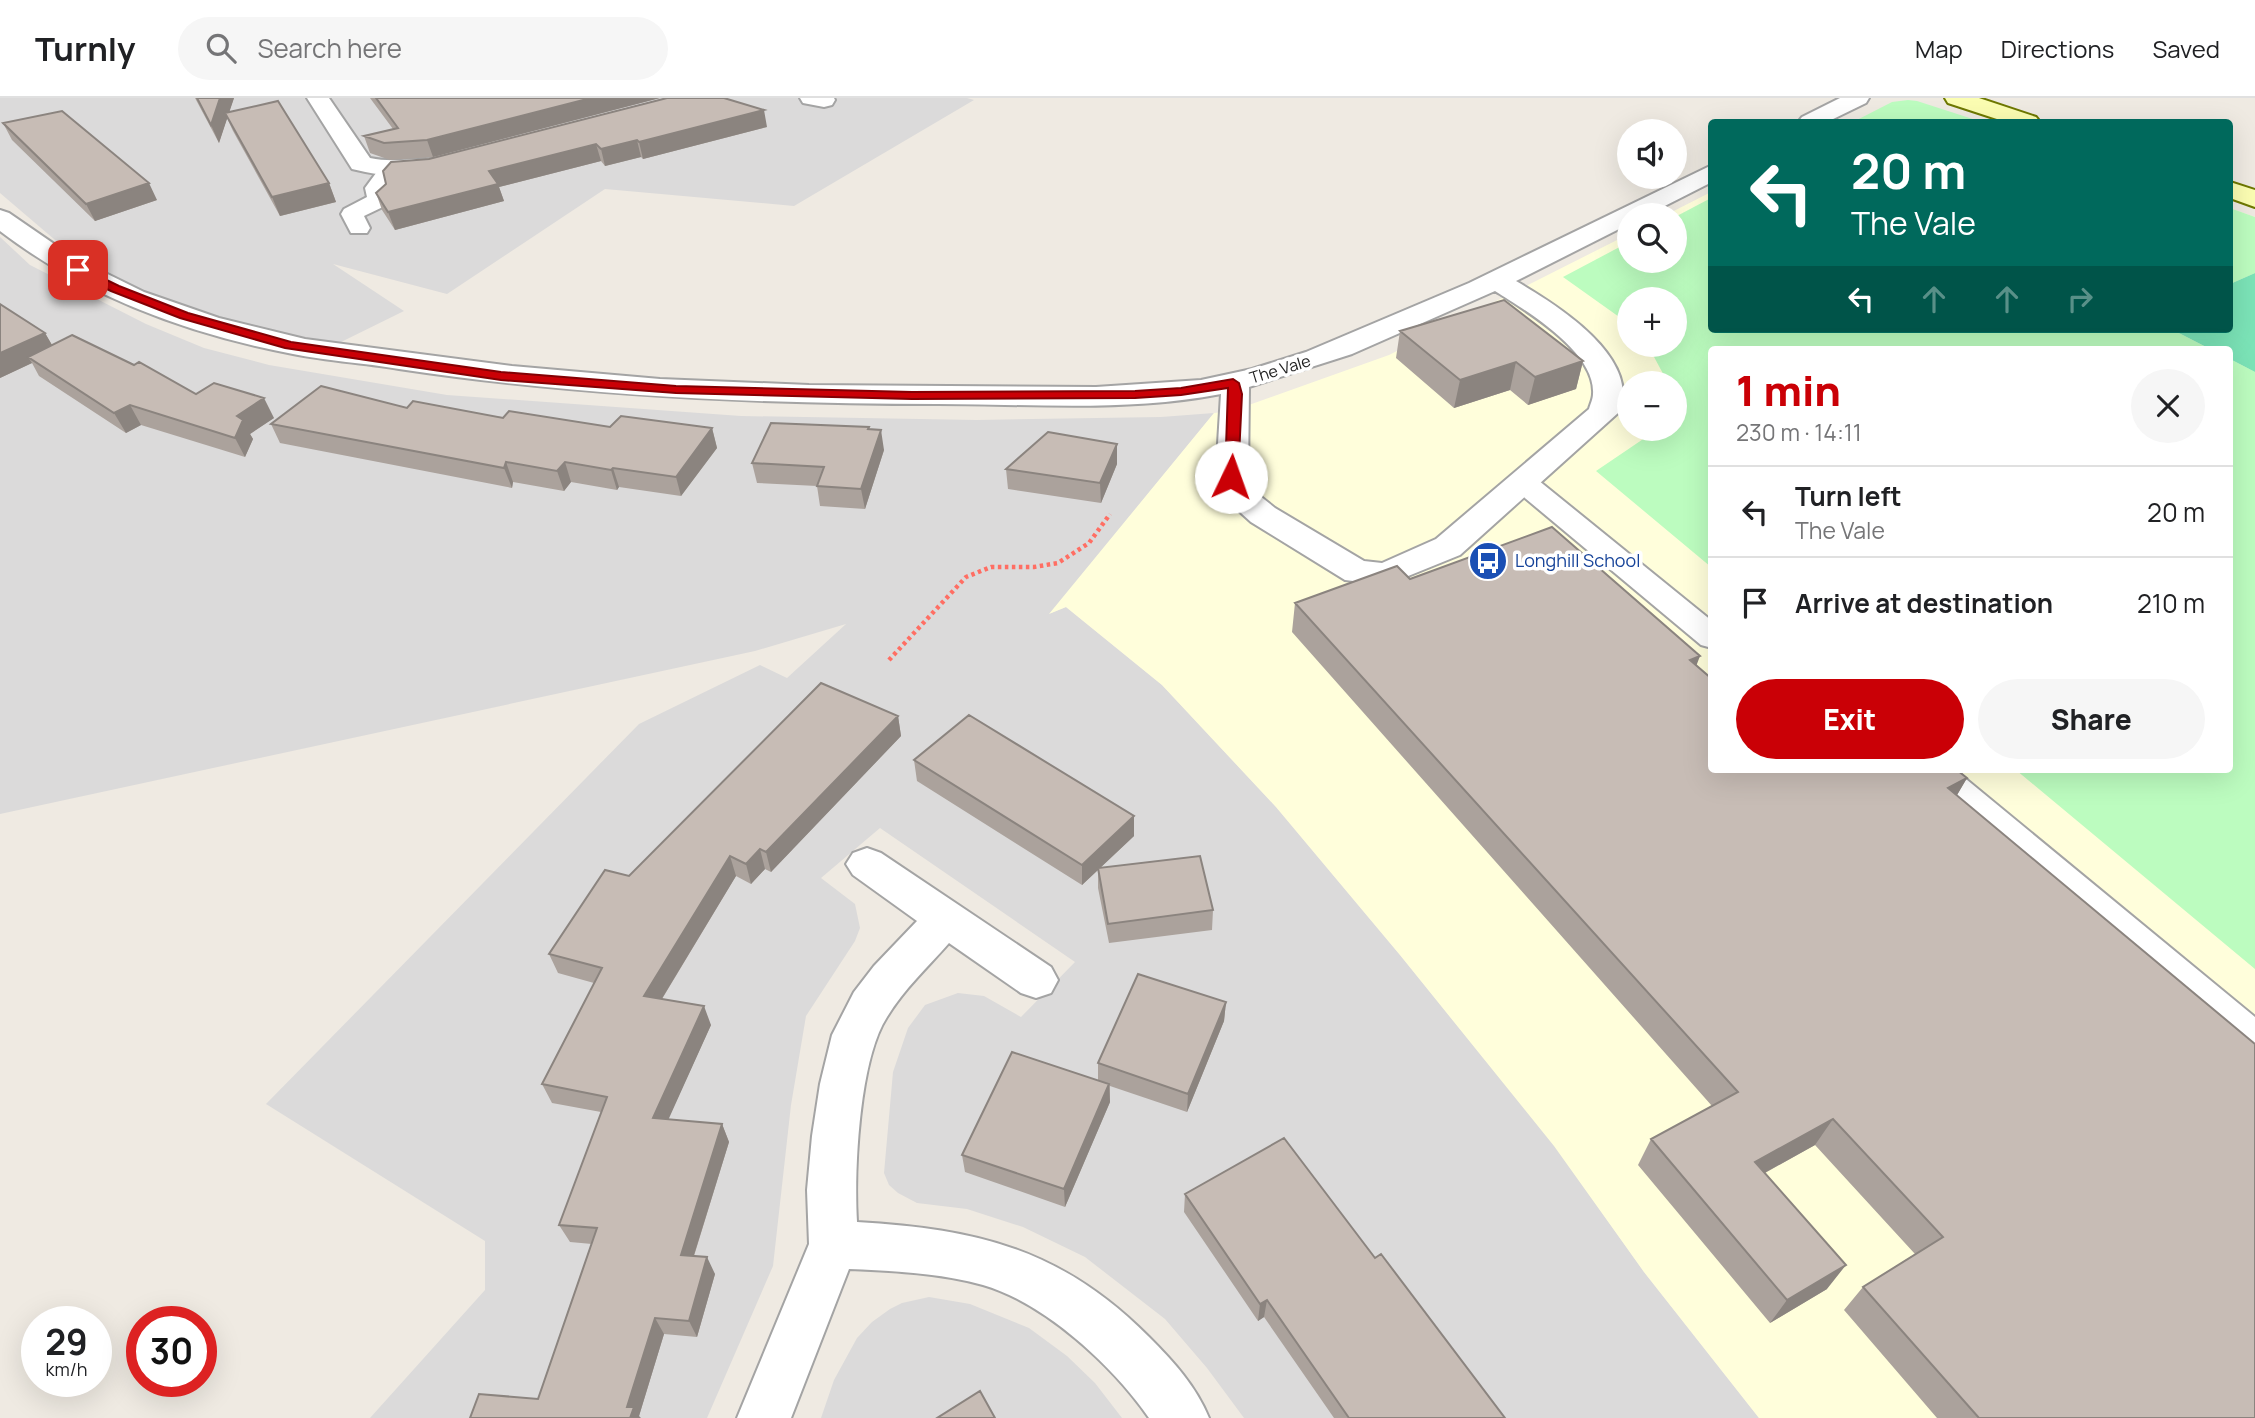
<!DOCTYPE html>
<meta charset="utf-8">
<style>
body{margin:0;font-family:Manrope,sans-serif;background:#f6f6f6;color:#202124;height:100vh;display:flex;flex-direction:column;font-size:26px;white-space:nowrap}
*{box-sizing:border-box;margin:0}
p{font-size:23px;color:#757577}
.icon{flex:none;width:38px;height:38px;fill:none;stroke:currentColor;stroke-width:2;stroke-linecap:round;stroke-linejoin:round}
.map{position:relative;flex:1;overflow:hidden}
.panel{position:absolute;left:1708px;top:248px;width:525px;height:427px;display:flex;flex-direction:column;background:#fff;border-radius:7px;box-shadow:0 7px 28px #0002}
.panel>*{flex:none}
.guide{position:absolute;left:1708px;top:21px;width:525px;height:214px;border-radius:7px;box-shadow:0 7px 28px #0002;background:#00695c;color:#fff;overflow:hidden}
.controls{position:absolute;left:1617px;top:21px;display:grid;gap:14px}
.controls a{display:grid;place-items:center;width:70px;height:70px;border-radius:50%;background:#fff;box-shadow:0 7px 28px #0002;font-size:35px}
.speed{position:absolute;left:21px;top:1208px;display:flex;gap:14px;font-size:35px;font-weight:700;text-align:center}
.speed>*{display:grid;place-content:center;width:91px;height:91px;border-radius:50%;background:#fff;box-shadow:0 7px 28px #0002;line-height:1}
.speed small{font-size:18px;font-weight:400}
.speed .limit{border:10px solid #d22;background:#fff;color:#111}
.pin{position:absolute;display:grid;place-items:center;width:60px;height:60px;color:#fff;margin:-30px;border-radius:14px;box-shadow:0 4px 10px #0006}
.me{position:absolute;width:77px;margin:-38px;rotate:3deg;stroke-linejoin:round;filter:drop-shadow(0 0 5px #0008)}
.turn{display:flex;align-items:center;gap:24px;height:147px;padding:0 28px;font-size:32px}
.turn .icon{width:91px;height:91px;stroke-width:2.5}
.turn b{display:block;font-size:49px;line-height:60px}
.lanes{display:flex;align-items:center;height:66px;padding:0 28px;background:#0003;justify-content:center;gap:35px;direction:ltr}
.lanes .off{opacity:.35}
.round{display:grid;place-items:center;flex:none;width:74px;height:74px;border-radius:37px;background:#f6f6f6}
.head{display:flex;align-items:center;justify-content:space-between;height:119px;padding:0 28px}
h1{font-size:42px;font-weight:800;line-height:52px;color:#ca0006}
.primary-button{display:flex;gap:14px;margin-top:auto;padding:14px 28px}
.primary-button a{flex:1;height:80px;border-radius:42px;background:#ca0006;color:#fff;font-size:28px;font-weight:800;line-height:80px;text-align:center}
.primary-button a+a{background:#f6f6f6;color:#202124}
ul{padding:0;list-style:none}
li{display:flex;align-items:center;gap:21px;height:91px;padding:0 28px;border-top:2px solid #e0e0e0}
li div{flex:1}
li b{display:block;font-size:26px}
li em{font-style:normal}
header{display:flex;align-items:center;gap:42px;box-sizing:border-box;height:98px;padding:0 35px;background:#fff;border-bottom:2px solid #e0e0e0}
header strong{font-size:33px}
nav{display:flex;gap:38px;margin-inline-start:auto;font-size:24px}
.search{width:490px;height:63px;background:#f6f6f6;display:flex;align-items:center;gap:18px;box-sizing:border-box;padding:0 24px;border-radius:38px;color:#757577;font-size:26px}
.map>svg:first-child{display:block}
.residential{fill:#dbdada}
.education{fill:#fffedb;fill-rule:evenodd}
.park{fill:#bcfcbf}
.pitch{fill:#7be3b7}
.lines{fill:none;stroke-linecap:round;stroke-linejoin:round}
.service-casing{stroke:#a4a4a4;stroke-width:4}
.minor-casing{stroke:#a4a4a4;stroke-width:4}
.secondary-casing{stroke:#6e7800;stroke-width:4}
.path{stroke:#ff6e63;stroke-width:4.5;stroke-dasharray:3.5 3.5;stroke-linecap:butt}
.service{fill:#fff;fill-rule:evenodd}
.minor{fill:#fff;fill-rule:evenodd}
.secondary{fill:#fbfdb2;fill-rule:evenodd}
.wall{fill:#aba29c}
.shaded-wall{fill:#8b847f}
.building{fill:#c7bcb5;stroke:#8b847f;stroke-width:2}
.route{fill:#ca0006;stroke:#830004;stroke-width:2}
.labels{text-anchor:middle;stroke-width:7;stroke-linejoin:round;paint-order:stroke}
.far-street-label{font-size:16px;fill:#1d1d1d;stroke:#fff}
.transit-label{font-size:18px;fill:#164399;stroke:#fff;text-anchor:start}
</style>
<header>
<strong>Turnly</strong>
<div class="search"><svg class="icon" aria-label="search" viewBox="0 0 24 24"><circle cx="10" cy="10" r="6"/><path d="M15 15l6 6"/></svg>Search here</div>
<nav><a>Map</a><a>Directions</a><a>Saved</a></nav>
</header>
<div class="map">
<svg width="2255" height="1320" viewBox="0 0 2255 1320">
<rect width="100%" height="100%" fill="#efeae2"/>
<path class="residential" d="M 0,0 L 967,0 L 974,2 L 794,108 L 605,91 L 447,196 L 333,166 L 404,213 L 337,246 L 275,235 L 136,194 L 75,159 L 0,95 Z
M 0,139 L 30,167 L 146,226 L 204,250 L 269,267 L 447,297 L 741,318 L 977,322 L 1161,319 L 1214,315 L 1051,515 L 1066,509 L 1162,587 L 1276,709 L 1400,857 L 1555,1048 L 1644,1174 L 1759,1320 L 1244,1320 L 1207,1270 L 1165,1221 L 1085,1159 L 1023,1129 L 967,1111 L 917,1105 L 898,1095 L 889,1087 L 884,1075 L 893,974 L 908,930 L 925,907 L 958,895 L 984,898 L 1021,919 L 1075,864 L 880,730 L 821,780 L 855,806 L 860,830 L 855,843 L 806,918 L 791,1007 L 773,1168 L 707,1320 L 370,1320 L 485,1192 L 485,1143 L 266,1006 L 639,626 L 760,567 L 787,580 L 846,526 L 755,553 L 0,716 Z
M 929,1199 L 970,1206 L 1029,1230 L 1067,1258 L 1095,1285 L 1122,1320 L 821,1320 L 834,1282 L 857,1240 L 872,1224 L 890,1211 L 902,1205 Z"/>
<path class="education" d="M 1711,94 L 1712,231 L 2230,231 L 2230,110 L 2255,119 L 2255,1320 L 1759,1320 L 1644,1174 L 1554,1048 L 1400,857 L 1276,709 L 1162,587 L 1066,509 L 1049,516 L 1214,315 L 1232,313 L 1389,257 L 1629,136 L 1629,163 L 1675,163 L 1675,117 L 1666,117 ZM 1629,201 L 1675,201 L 1675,247 L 1629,247 ZM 1712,252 L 2230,252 L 2230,672 L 1712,672 ZM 1629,285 L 1675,285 L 1675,331 L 1629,331 Z"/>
<path class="park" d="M 1908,2 L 1917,3 L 1982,24 L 1853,24 L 1892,4 Z
M 1711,100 L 1712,231 L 2171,231 L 2212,252 L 1712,252 L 1711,469 L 1596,373 L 1658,331 L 1675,331 L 1675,316 L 1681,310 L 1675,299 L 1675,285 L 1668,285 L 1653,257 L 1644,247 L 1675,247 L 1675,201 L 1629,201 L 1629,229 L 1622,221 L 1563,179 L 1629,144 L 1629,163 L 1675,163 L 1675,119 Z
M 2230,110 L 2255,119 L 2255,175 L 2230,186 Z
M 2230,261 L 2255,274 L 2255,871 L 2016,672 L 2230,672 Z"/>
<path class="pitch" d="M 2255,175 L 2255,274 L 2230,261 L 2230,252 L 2212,252 L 2171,231 L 2230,231 L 2230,186 Z"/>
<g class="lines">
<defs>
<path id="service" d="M 390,66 L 398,67 L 401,72 L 387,90 L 390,102 L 387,107 L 364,118 L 370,130 L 367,135 L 351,135 L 341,116 L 344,111 L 367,99 L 365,90 L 382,67 Z
M 1523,376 L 1533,378 L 1712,523 L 1712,550 L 1701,547 L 1513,390 L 1509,384 L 1513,378 Z
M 1916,672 L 1955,672 L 2255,919 L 2255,959 L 2241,954 L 1921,681 Z"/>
<path id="minor" d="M 307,0 L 329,0 L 370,60 C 397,66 423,57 446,63 L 449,68 L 446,73 C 414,81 384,79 352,71 Z
M 800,0 L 834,0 L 835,2 L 832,7 L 824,9 L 803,5 Z
M 1840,0 L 1869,0 L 1866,5 L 1827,24 L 1798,24 L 1802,19 Z
M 1712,67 L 1712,84 L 1647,117 L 1629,117 L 1629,126 L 1516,183 C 1552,204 1621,247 1623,294 C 1623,300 1620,309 1618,315 L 1460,457 L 1386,487 L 1345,482 L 1251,424 L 1231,406 L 1216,379 L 1221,296 C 1128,314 1033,306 938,306 C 758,306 578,298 399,271 C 364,265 328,263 293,256 C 188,236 85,198 0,133 L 0,112 L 9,115 L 73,159 L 144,194 L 219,220 L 305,241 L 512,268 L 660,281 L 809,287 L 1096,289 L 1201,282 L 1252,271 L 1306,254 L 1469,185 ZM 1495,193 C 1525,212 1596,254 1593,296 C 1593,301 1590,307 1589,311 L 1436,441 L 1382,465 L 1364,463 L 1275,410 L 1255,394 L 1248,379 L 1249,289 L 1352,256 Z
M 867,750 L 881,755 L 1051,869 L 1058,882 L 1051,895 L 1036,900 L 1021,895 L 949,845 C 928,869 904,891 887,919 C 859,962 854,1072 857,1124 C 977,1131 1062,1151 1149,1239 C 1173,1263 1196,1288 1209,1320 L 1149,1320 C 1113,1268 1045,1205 983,1187 C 940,1175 894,1173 849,1171 L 791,1320 L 737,1320 L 809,1146 L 807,1092 L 812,1038 L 820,986 L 832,937 L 854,894 L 874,868 L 917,823 L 853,777 L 846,766 L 853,755 Z"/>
<path id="secondary" d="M 1945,0 L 1979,0 L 2036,19 L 2040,24 L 2006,24 L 1948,5 Z
M 2230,84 L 2255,92 L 2255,109 L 2230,100 Z"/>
</defs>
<use href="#service" class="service-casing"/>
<use href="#minor" class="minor-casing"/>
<use href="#secondary" class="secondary-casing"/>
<path class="path" d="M 889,562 L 966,479 L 991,469 L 1034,469 L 1058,465 L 1089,445 L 1110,416"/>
<use href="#service" class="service"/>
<use href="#minor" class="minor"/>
<use href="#secondary" class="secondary"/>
</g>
<path class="wall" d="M 195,0 L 234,0 L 229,14 L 329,85 L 336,104 L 280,118 L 233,33 L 227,20 L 219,45 Z
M 370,0 L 660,0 L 433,59 L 390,62 L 370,55 L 364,38 L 393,31 Z
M 3,25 L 157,102 L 95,123 L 12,42 Z
M 767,29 L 643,61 L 641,59 L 605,68 L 601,63 L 499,89 L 504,103 L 395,132 L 382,112 L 376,95 L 429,61 Z
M 0,206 L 45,235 L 52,247 L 196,296 L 274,320 L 250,336 L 253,341 L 245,359 L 141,327 L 126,335 L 39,278 L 32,265 L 0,280 Z
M 1400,233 L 1583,263 L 1576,291 L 1528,307 L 1510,292 L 1454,310 L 1396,260 Z
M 407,310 L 610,329 L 712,330 L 717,350 L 681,398 L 619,389 L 617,392 L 571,384 L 564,393 L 513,384 L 512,390 L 280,345 L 271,326 Z
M 869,329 L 869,331 L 884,352 L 865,411 L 820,408 L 817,388 L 757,385 L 752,365 Z
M 1117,366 L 1101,405 L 1008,391 L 1006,371 Z
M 1410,481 L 1696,568 L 1712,672 L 1967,680 L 1957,697 L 2255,1320 L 1937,1320 L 1844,1212 L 1863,1189 L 1915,1156 L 1815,1047 L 1765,1075 L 1827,1191 L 1770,1225 L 1638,1067 L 1651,1041 L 1712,1008 L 1292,534 L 1295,505 Z
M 898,618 L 901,638 L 771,774 L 765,771 L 751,786 L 736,778 L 662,901 L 711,927 L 668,1021 L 722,1026 L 729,1044 L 694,1158 L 715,1176 L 697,1239 L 664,1236 L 639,1318 L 538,1301 L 592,1146 L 570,1144 L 559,1127 L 601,1014 L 552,1005 L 542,986 L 594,885 L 558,875 L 549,856 L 629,778 Z
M 914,662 L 1134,718 L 1134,738 L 1100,770 L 1213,812 L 1212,832 L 1109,845 L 1098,790 L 1098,772 L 1082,787 L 917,683 Z
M 1226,904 L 1224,923 L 1187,1014 L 1110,988 L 1110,1004 L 1065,1109 L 965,1074 L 962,1057 L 1098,982 L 1098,965 Z
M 1185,1096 L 1375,1160 L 1505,1320 L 1334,1320 L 1264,1219 L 1258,1223 L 1184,1114 Z"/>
<path class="shaded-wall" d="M 220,0 L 234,0 L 219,45 L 211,27 Z
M 591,0 L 660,0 L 433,59 L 427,42 Z
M 764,12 L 767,29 L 643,61 L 639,44 Z
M 637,42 L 641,59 L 605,68 L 601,51 Z
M 596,46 L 601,63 L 499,89 L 504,103 L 395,132 L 388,114 L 489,73 Z
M 149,85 L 157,102 L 95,123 L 86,106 Z
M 329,85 L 336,104 L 280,118 L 272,99 Z
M 45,235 L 56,254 L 28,259 L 32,265 L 0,280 L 0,255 Z
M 1583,263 L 1576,291 L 1528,307 L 1535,279 Z
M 1516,264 L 1510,292 L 1454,310 L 1460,282 Z
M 264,300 L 274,320 L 250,336 L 253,341 L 245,359 L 235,340 L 237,318 Z
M 130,307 L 141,327 L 126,335 L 114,315 Z
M 712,330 L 717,350 L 681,398 L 676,379 Z
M 881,332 L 884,352 L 865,411 L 861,391 Z
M 1117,346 L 1117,366 L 1101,405 L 1100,385 Z
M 506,364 L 513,384 L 512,390 L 504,370 Z
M 565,364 L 571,384 L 564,393 L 557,373 Z
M 613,370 L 619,389 L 617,392 L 611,372 Z
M 1700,558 L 1689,587 L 1690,562 Z
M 898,618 L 901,638 L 771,774 L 766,754 Z
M 1967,680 L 1950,709 L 1948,690 Z
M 1134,718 L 1134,738 L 1082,787 L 1082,767 Z
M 760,751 L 765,771 L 751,786 L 746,766 Z
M 730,758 L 736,778 L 652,917 L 644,898 Z
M 1226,904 L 1224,923 L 1187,1014 L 1188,996 Z
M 704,908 L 711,927 L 661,1038 L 653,1020 Z
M 1109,986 L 1110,1004 L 1065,1109 L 1064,1091 Z
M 1833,1021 L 1815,1047 L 1739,1089 L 1755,1064 Z
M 722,1026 L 729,1044 L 689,1173 L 681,1157 Z
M 707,1159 L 715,1176 L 697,1239 L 689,1223 Z
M 1846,1167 L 1827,1191 L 1770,1225 L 1787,1202 Z
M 1267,1202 L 1264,1219 L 1258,1223 L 1260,1206 Z
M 655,1220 L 664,1236 L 639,1318 L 641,1320 L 630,1320 L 627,1309 Z"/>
<path class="building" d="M 197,0 L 220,0 L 211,27 Z
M 376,0 L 591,0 L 427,42 L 384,45 L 364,38 L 398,30 Z
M 667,0 L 724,0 L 764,12 L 639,44 L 637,42 L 601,51 L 596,46 L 489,73 L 498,86 L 388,114 L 376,95 L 386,86 L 383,73 L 391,64 L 429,61 Z
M 278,3 L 329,85 L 272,99 L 225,15 Z
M 62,13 L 149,85 L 86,106 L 3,25 Z
M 1504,202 L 1583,263 L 1535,279 L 1516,264 L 1460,282 L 1400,233 Z
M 0,206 L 45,235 L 0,255 Z
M 72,237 L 134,267 L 139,264 L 196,296 L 214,285 L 264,300 L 237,318 L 243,322 L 235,340 L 130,307 L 114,315 L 28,259 Z
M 321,288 L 407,310 L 413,303 L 503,320 L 509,313 L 610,329 L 621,318 L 712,330 L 676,379 L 613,370 L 611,372 L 565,364 L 557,373 L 506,364 L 504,370 L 271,326 Z
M 771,325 L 869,329 L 868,331 L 881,332 L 861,391 L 817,388 L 824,369 L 752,365 Z
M 1048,334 L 1117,346 L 1100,385 L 1006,371 Z
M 1552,429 L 1700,558 L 1690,562 L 1712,581 L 1712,672 L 1957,672 L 1967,680 L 1948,690 L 2255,946 L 2255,1320 L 1979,1320 L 1863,1189 L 1943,1139 L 1833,1021 L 1755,1064 L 1846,1167 L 1787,1202 L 1651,1041 L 1738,994 L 1295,505 L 1397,468 L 1410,481 Z
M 821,585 L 898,618 L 766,754 L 760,751 L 746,766 L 730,758 L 644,898 L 704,908 L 653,1020 L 722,1026 L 681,1157 L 707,1159 L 689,1223 L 655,1220 L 627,1309 L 634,1309 L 630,1320 L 470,1320 L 479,1296 L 538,1301 L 597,1130 L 559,1127 L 607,999 L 542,986 L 602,870 L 549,856 L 605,772 L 629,778 Z
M 969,617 L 1134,718 L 1082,767 L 914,662 Z
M 1200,758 L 1213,812 L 1108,826 L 1098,770 Z
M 1138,876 L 1226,904 L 1188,996 L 1098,965 Z
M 1012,954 L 1109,986 L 1064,1091 L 962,1057 Z
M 1284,1040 L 1375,1160 L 1381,1156 L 1505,1320 L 1349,1320 L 1267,1202 L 1260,1206 L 1185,1096 Z
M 980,1293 L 995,1320 L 937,1320 Z"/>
<path class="route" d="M 74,170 L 82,170 L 119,188 L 188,215 L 291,244 L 501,274 L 676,288 L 912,294 L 1135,293 L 1181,290 L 1233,281 L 1239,285 L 1242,296 L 1238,379 L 1231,383 L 1225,379 L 1228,290 L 1181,297 L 1135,300 L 912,301 L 676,295 L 501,282 L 285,250 L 180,220 L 111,193 L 74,175 Z"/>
<defs>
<symbol id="bus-disc" viewBox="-11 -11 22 22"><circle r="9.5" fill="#1a4fb4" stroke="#fff"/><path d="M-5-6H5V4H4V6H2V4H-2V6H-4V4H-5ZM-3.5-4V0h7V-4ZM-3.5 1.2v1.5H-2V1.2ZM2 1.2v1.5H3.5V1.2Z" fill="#fff"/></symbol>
</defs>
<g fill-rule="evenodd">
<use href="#bus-disc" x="1466" y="441" width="44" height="44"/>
</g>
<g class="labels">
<g class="far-street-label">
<text transform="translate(1280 271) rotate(-17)" y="6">The Vale</text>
</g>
<g class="transit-label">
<text x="1515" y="469">Longhill School</text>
</g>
</g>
</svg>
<div class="controls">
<a><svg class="icon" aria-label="sound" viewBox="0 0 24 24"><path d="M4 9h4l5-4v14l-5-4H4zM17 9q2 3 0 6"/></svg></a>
<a><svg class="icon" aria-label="search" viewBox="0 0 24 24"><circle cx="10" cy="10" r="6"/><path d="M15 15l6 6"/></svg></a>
<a>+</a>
<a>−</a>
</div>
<div class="speed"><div>29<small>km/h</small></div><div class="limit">30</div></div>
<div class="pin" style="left:78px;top:172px;background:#d93025"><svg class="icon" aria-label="arrive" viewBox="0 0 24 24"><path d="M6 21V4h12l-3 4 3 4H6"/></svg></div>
<svg class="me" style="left:1231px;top:379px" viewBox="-20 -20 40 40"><circle r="19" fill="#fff"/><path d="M0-13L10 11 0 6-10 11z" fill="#ca0006"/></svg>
<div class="guide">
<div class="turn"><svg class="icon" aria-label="left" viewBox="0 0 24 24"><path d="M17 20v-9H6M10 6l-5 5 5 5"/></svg><div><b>20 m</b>The Vale</div></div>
<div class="lanes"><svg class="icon" aria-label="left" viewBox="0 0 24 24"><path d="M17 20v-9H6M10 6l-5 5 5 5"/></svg><svg class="icon off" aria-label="ahead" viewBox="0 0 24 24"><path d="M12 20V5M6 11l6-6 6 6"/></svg><svg class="icon off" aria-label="ahead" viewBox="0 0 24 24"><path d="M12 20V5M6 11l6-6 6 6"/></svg><svg class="icon off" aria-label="right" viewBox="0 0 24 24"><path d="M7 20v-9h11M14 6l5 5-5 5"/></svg></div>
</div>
<section class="panel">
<div class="head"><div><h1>1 min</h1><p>230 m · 14:11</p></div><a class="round"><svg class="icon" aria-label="close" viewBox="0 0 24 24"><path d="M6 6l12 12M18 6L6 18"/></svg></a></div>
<ul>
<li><svg class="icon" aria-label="left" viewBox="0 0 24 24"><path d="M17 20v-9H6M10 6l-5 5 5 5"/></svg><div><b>Turn left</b><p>The Vale</p></div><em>20 m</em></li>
<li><svg class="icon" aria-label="arrive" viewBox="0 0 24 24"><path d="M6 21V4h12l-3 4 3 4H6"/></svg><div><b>Arrive at destination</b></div><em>210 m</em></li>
</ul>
<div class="primary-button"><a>Exit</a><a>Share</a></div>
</section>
</div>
